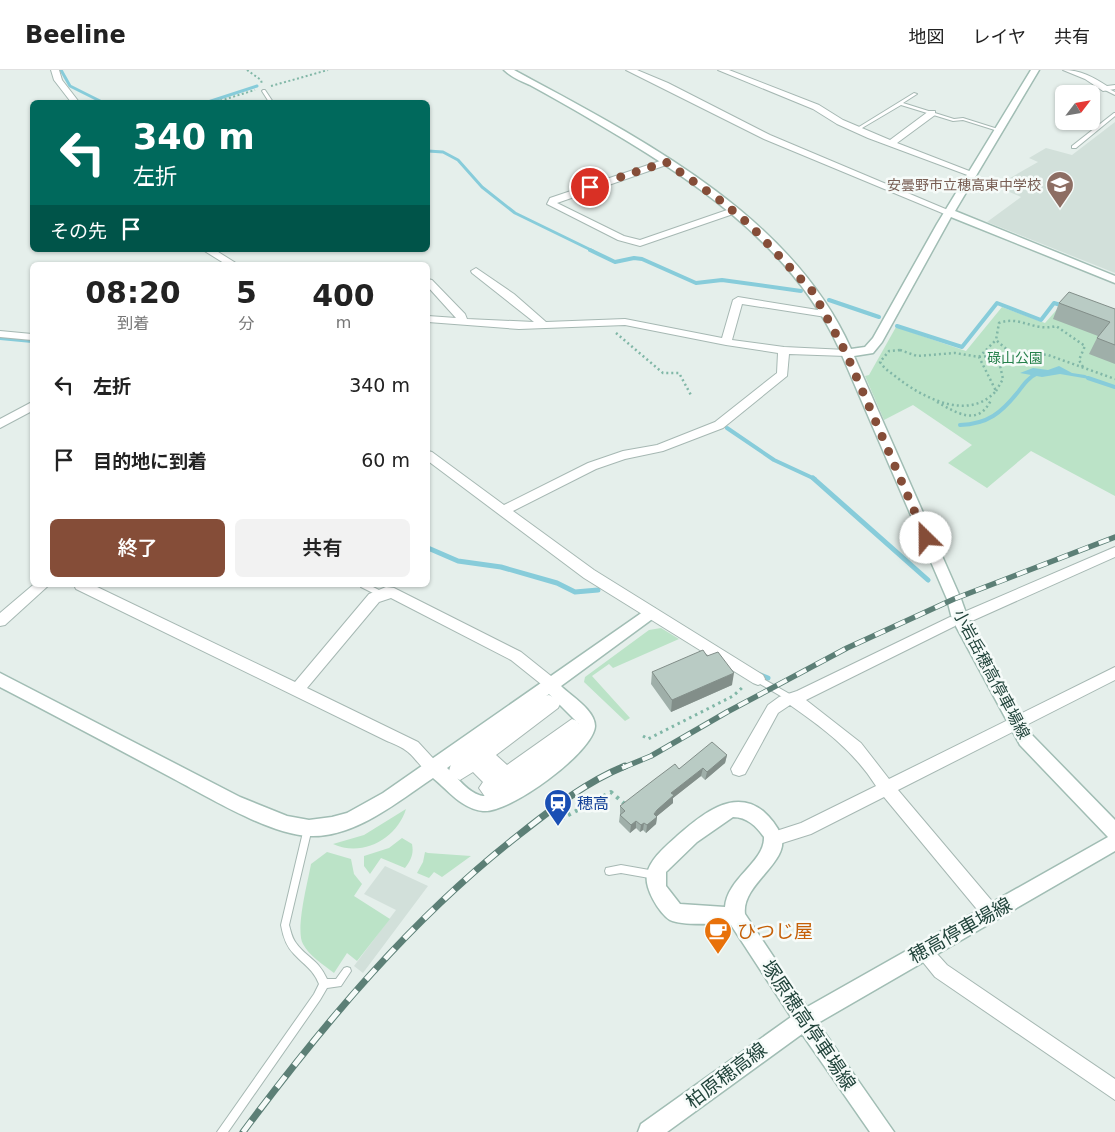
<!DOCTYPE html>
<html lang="ja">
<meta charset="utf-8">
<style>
body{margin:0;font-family:"DejaVu Sans","Noto Sans JP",sans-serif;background:#f2f2f2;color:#222;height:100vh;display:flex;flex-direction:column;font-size:19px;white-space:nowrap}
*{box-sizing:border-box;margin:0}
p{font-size:16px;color:#767676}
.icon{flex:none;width:28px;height:28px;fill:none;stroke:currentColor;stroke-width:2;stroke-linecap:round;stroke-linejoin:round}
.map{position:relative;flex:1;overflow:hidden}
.details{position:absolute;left:30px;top:192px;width:400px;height:325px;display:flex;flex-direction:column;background:#fff;border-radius:8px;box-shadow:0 1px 4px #0004}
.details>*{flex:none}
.banner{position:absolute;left:30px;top:30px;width:400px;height:152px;border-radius:8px;box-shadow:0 1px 4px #0004;background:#00695c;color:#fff;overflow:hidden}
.needle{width:32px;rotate:59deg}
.buttons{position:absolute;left:1055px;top:15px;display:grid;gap:10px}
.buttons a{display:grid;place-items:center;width:45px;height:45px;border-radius:8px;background:#fff;box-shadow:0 1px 4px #0004;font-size:25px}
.pin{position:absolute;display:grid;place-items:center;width:42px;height:42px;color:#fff;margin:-21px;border:2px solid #fff;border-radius:50%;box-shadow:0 1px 5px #0007}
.me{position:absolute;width:55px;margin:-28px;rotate:337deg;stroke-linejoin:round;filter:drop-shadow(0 0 4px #0008)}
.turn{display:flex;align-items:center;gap:18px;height:105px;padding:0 20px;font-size:22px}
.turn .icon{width:65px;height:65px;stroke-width:2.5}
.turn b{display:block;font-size:35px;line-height:42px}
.then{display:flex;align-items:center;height:48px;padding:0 20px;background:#0003;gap:10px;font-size:19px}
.eta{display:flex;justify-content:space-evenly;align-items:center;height:85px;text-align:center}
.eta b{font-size:30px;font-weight:600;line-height:35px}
.primary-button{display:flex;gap:10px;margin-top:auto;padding:10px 20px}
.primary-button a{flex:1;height:58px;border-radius:8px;background:#854d38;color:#fff;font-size:20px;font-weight:600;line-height:58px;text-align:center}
.primary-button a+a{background:#f2f2f2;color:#222}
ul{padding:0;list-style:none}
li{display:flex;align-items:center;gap:15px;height:75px;padding:0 20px}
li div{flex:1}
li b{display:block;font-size:19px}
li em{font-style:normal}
header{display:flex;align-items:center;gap:30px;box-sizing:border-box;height:70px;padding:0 25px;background:#fff;border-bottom:1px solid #e0e0e0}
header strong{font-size:24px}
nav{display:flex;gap:28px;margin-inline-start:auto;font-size:18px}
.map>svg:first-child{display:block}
.built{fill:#d2e0da}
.green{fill:#bbe3c7}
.water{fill:#87ccda}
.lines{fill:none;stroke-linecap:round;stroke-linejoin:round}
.stream-far2{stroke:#87ccda;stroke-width:3}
.stream-far1{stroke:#87ccda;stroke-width:4}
.stream{stroke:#87ccda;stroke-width:5}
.lane-casing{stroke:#a6b8b3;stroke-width:2}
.street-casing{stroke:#a6b8b3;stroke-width:2}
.secondary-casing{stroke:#a1bdb4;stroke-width:3}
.path-far3{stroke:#81b7a7;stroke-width:2;stroke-dasharray:2 2.5;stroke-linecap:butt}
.path-far2{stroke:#81b7a7;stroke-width:2.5;stroke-dasharray:2 3;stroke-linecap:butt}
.path-far1{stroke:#81b7a7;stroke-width:3;stroke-dasharray:2.5 4;stroke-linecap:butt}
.path{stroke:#81b7a7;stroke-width:4;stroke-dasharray:3 5;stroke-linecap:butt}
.lane{fill:#fff;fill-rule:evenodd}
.street{fill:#fff;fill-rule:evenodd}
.secondary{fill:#fff;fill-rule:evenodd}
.rail-far1-casing{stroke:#5c7f76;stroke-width:5.5}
.rail-casing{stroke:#5c7f76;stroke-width:7}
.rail-far1{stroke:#f6fbf9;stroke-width:4;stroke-dasharray:11;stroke-linecap:butt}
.rail{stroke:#f6fbf9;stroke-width:5;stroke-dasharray:14;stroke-linecap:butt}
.wall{fill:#9fafa9}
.shaded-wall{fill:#828e89}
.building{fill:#b9cbc4;stroke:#828e89}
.route{stroke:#854d38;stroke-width:9;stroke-dasharray:0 16.2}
.labels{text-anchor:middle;stroke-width:5;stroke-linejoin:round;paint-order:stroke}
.far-education-label{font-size:14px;fill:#785e54;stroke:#f6fbf9;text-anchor:end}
.far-park-label{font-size:14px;fill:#26804b;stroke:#f6fbf9}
.street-label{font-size:16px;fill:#21443b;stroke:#f6fbf9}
.transit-label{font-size:16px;fill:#164399;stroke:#f6fbf9;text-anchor:start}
.near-street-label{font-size:19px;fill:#21443b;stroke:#f6fbf9}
.near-food-label{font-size:19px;fill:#c56008;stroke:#f6fbf9;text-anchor:start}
</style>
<header>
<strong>Beeline</strong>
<nav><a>地図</a><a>レイヤ</a><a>共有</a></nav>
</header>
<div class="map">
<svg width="1115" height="1062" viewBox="0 0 1115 1062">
<rect width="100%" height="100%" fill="#e5efeb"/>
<path class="built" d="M 1115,52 L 1115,203 L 987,152 L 1021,127 L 996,116 L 1038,92 L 1029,88 L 1046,78 L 1072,85 Z
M 385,796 L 428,816 L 363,903 L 354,896 L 396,840 L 364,824 Z"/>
<path class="green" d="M 1060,236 L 1115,256 L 1115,426 L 1031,381 L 987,418 L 948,393 L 972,375 L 913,335 L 884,350 L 865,306 L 869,305 L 896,257 L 966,281 L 1002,237 L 1045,253 Z
M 661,558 L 679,569 L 613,598 L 609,594 L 592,606 L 630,648 L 625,651 L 584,612 L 585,607 L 649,560 Z
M 406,739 C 397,768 363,788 333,774 L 364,765 Z
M 402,768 L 412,774 C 414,784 411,790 405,798 L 381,788 L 370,804 L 364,796 L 364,786 L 389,778 Z
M 327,782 L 351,789 L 354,804 L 362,814 L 354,826 L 390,849 L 357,891 L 347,883 L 334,903 C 324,895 309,886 303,874 C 295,860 308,811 311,794 Z
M 425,782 L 428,783 L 471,786 L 442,807 L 434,802 L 429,808 L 417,803 L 423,792 Z"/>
<path class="water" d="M 1059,296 L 1072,303 L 1085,305 L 1095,310 L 1060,304 L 1042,307 L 1020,303 L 1033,298 L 1048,300 Z"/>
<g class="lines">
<path class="stream-far2" d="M 61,0 L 70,16 L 102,32
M 208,32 L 257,16
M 428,81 L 443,82 L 458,90 L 482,117 L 515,143 L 593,181"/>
<path class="stream-far1" d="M 590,180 L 615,192 L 634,188 L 642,189 L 696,213 L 722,210 L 801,221
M 829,230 L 879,247
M 897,256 L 962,277 L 997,233 L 1041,250 L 1054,233 L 1064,236
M 0,268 L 32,271
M 1088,308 L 1115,317
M 960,355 C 988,354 1001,343 1018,322 C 1024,314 1029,307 1038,303
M 727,358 L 774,390 L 815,409"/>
<path class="stream" d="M 813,408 L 928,510
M 428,478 L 458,491 L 501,497 L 557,513 L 575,522 L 598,520
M 758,604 L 768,608"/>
<defs>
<path id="lane" d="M 1105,18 L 1107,18 L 1115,22 L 1115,25 L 1105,20 Z
M 263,20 L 265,20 L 273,32 L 269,32 L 262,21 Z
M 914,23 L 917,24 L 903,33 L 954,49 L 963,48 L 1001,60 L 998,61 L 963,50 L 953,51 L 901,35 L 857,61 L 854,60 Z
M 1114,43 L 1115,43 L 1115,46 L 1076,78 L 1072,78 L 1072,76 Z
M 360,515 L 369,515 L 383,522 L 384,524 L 381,527 L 361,517 Z
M 758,606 L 795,627 L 796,629 L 795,631 L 792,632 L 789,631 L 755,611 L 754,609 L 755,607 Z
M 308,754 L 311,755 L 312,758 L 289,855 C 291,862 292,868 296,873 C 307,888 318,889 327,909 L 336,909 L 344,898 L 347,897 L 350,898 L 351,901 L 341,916 L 327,918 L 320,930 L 228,1062 L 217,1062 L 314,924 L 319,914 C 313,899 304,895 294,884 C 286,876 283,866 281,855 L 304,758 L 305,755 Z
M 621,795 L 655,801 L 658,802 L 659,805 L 658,808 L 655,809 L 621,803 L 609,805 L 606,804 L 605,801 L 606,798 Z"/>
<path id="street" d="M 51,0 L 59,0 L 62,10 L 79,32 L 71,32 L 54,10 Z
M 626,0 L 637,0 L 668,13 L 770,65 L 955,143 L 947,145 L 764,69 Z
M 718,0 L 729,0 L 819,35 L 843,50 L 890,70 L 929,41 L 935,41 L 935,45 L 897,73 L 977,104 L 970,106 L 868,68 L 837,54 L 813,39 Z
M 1063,0 C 1081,0 1093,7 1107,16 L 1115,15 L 1115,19 L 1103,21 L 1085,9 Z
M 666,89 L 669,90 L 669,94 L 557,133 L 624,166 L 640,170 L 730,139 L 736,139 L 736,143 L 640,176 L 618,170 L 547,134 L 550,128 Z
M 203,180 L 215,180 L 239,195 L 227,195 Z
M 476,198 L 514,224 L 546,252 L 625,249 L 722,268 L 733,230 L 738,227 L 830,242 L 831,244 L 826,247 L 742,234 L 732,270 L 784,277 L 846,280 L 851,283 L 846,286 L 789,284 L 787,306 L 723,358 L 663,381 L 625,389 L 596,399 L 513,441 L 594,500 L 763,605 L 765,609 L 763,613 L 758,615 L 753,613 L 584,508 L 428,391 L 428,381 L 432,382 L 504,435 L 588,393 L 623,381 L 657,375 L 715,352 L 777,303 L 778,283 L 726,275 L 625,255 L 519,259 L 428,252 L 428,246 L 456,248 L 428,217 L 428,209 L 432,210 L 465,244 L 467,249 L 534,252 L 472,203 L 471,201 Z
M 0,261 L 32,264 L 32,270 L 0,267 Z
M 32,332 L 32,341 L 0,358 L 0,349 Z
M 1115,477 L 1115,487 L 974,550 L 964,550 L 962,546 L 964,542 Z
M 33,515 L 49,515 L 5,555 L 0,556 L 0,543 Z
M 74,515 L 93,515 L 295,612 L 369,524 L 386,517 L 394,518 L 521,582 L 556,610 L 558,614 L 556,618 L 551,620 L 546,618 L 511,590 L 391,528 L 379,532 L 307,618 L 418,672 L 442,698 L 440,703 C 426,708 418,690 408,682 C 402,677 394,674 387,671 L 76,519 Z
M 950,547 L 955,548 L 957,552 L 955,556 L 806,630 L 861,673 L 889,709 L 1115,597 L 1115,610 L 898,720 L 997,837 L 1000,843 L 997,849 L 991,851 L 985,849 L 884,727 L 811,764 L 773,776 L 767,774 L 765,769 L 767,764 L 801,753 L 876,716 C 854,681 823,658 790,635 L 778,643 L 745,704 L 739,706 L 733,704 L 731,699 L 768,635 L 779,627 L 797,621 Z
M 549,625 L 558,630 L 560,634 L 558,638 L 496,685 L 507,695 L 572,649 L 577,651 L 580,655 L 575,675 L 506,727 L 492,730 L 486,728 L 479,718 L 483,712 L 473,702 L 460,710 L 451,706 L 449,701 L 453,687 L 535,628 Z
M 923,872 L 929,875 L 947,895 L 1115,1009 L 1115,1030 L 935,907 L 914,881 L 917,875 Z"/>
<path id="secondary" d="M 504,0 L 514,0 C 638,67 791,144 851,279 L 865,277 L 873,268 L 937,154 L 1031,0 L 1039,0 L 955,141 L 1115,206 L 1115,213 L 951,147 L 882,272 L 873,283 L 854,286 L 961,529 L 968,549 L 1032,665 L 1115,750 L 1115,781 L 818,953 L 894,1062 L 870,1062 L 802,964 L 667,1062 L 638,1062 L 641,1054 L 791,947 L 731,855 C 716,853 681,856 670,850 C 659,843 644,818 647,804 C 650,789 666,776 677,766 C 700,746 733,717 763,741 C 771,748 777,756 781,765 C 791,792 741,814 745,844 L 807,937 L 1108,767 L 1020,675 L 952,549 L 947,529 L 838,276 C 789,171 686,105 590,49 C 570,37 550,26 530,15 C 521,11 511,7 504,0 ZM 733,747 C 747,747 756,756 764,767 C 765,792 727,808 725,837 L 680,834 L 666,816 L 666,802 L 697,772 Z
M 650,537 L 655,539 L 658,543 L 655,547 L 561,616 C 571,626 595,640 595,656 C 594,682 509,744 483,741 C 462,739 449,721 433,708 C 397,732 355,768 309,766 C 271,765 208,727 174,709 C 116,678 58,647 0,617 L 0,603 L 240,727 L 287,746 L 309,750 L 332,747 L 347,743 L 383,723 ZM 549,624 L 579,654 C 575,674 504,728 483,726 C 469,724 457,707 447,698 Z"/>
</defs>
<use href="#lane" class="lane-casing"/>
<use href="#street" class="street-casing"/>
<use href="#secondary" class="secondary-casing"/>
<path class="path-far3" d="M 247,0 L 261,10 L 262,14
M 271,16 L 328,0
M 216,32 L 255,20"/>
<path class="path-far2" d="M 616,263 L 663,303 L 679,303 L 692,327
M 900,280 L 917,286 L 955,283 L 979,287 L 996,321 C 969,351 926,329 900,310 C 893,304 885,300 880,292 L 889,281 Z
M 979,287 L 996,270
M 979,287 L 1028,283 L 1048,285 L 1115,309
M 996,321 L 1003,309 L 999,291 L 1012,284 L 996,270 L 999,253 C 1020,245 1033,262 1056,256 L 1085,276 L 1079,290 L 1083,297
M 937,332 C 957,343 978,357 991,330"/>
<path class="path-far1" d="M 643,666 L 648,669 L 733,626 L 744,616"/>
<path class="path" d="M 561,749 L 611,722 L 626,735"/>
<use href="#lane" class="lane"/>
<use href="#street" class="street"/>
<use href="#secondary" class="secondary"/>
<defs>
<path id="rail-far1" d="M 622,698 L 651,686 L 727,642 L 847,578 L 954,529 L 1115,467"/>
<path id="rail" d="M 243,1062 C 325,952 412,848 520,764 C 553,738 586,712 625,696"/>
</defs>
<use href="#rail-far1" class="rail-far1-casing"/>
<use href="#rail" class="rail-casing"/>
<use href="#rail-far1" class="rail-far1"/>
<use href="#rail" class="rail"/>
</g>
<path class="wall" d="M 1059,233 L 1115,239 L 1115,294 L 1089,284 L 1098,266 L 1053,249 Z
M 707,586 L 732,615 L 671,642 L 651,614 L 652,602 Z
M 727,685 L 725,693 L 705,710 L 701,706 L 673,728 L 673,733 L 657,746 L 656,754 L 646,763 L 643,760 L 640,762 L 636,758 L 630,763 L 619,752 L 620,744 L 620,736 L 679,699 Z"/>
<path class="shaded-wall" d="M 734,603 L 732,615 L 671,642 L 672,630 Z
M 727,685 L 725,693 L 705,710 L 707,702 Z
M 703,698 L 701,706 L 673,728 L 673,733 L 656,747 L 657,747 L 656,754 L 646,763 L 647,755 L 657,740 L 671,723 Z
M 636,751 L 636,758 L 630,763 L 631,755 Z
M 644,753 L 643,760 L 640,762 L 641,755 Z"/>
<path class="building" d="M 1069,222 L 1115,239 L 1115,275 L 1097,268 L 1110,252 L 1059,233 Z
M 703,580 L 707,586 L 718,582 L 734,603 L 672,630 L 652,602 Z
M 712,672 L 727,685 L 707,702 L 703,698 L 671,723 L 674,725 L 657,740 L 654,744 L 657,747 L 647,755 L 644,753 L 641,755 L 636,751 L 631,755 L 620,745 L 625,741 L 620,736 L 655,709 L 675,694 L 679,699 Z"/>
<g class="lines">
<path class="route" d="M 590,117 L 666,92 L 721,131 L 750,155 L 813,222 L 846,283 L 926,468"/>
</g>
<defs>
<symbol id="school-pin" viewBox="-11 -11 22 30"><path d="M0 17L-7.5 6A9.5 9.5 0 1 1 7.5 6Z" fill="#8d6e63" stroke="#f6fbf9"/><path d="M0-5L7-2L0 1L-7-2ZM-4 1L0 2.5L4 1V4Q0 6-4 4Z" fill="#fff"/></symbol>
<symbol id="station-pin" viewBox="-11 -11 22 30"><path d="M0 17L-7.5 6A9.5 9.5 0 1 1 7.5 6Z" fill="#1a4fb4" stroke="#f6fbf9"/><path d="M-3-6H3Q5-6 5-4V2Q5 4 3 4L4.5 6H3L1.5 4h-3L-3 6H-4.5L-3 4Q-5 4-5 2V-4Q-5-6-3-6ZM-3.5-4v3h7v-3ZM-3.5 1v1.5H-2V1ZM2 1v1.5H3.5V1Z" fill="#fff"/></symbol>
<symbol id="cafe-pin" viewBox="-11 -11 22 30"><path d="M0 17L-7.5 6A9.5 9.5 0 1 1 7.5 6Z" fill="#e8710a" stroke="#f6fbf9"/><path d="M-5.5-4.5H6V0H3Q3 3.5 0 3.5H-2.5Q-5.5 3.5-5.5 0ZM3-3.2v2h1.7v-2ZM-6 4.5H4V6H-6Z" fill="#fff"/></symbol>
</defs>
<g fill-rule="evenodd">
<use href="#school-pin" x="1044" y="99" width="32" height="43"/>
<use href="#station-pin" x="542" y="717" width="32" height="43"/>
<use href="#cafe-pin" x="702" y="845" width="32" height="43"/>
</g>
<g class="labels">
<g class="far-education-label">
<text x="1041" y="120">安曇野市立穂高東中学校</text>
</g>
<g class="far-park-label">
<text x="1015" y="293">碌山公園</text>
</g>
<g class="street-label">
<text transform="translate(992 604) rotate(62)" y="6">小岩岳穂高停車場線</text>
</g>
<g class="transit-label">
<text x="577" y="739">穂高</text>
</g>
<g class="near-street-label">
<text transform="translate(960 860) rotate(-29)" y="7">穂高停車場線</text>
<text transform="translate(809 955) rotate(56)" y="7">塚原穂高停車場線</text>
<text transform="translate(726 1005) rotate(-37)" y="7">柏原穂高線</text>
</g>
<g class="near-food-label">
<text x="737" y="868">ひつじ屋</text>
</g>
</g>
</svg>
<div class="buttons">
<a><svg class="needle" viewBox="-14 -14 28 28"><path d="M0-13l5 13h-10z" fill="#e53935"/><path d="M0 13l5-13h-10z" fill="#767676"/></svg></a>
</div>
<div class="pin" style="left:590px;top:117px;background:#d93025"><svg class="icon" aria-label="arrive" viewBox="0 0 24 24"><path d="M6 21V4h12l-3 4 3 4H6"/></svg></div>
<svg class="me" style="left:926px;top:468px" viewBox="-20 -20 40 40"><circle r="19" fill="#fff"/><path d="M0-13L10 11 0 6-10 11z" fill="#854d38"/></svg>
<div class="banner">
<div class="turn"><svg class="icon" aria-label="left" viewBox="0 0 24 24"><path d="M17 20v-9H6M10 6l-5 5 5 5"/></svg><div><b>340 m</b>左折</div></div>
<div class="then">その先<svg class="icon" aria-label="arrive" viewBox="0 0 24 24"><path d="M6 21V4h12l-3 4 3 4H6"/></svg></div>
</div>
<section class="details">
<div class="eta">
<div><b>08:20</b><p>到着</p></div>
<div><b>5</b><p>分</p></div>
<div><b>400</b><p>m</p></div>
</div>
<ul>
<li><svg class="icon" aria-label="left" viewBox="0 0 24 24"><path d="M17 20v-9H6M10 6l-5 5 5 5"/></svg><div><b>左折</b></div><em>340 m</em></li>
<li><svg class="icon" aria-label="arrive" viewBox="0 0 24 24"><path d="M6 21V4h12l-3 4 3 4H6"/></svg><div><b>目的地に到着</b></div><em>60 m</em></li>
</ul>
<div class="primary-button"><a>終了</a><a>共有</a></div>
</section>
</div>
